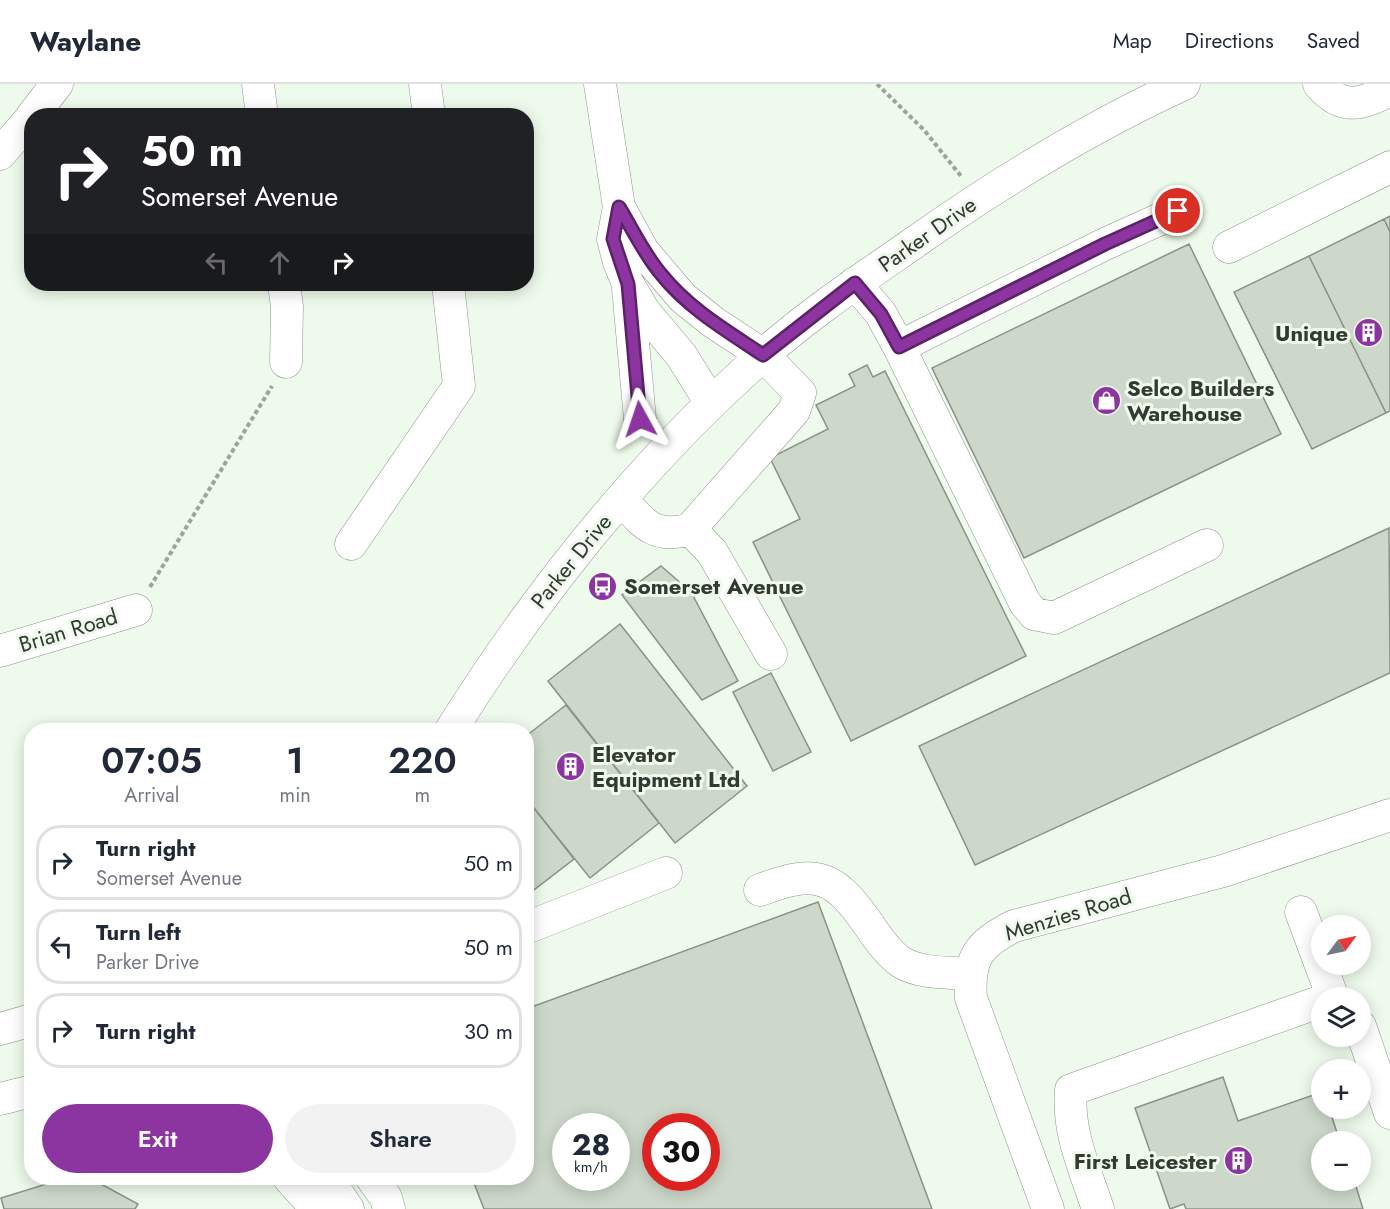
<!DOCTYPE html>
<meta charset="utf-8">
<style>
body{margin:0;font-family:Jost,sans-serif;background:#f2f2f3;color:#1f2937;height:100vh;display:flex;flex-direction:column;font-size:22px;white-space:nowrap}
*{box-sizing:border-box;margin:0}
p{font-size:20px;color:#747a83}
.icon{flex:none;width:33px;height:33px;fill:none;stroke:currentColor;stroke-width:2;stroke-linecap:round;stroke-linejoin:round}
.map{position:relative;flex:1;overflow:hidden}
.details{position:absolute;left:24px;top:639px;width:510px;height:462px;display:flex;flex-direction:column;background:#fff;border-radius:24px;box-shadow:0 3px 15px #0003}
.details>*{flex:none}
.hud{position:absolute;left:24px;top:24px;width:510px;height:183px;border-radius:24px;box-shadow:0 3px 15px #0003;background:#202124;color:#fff;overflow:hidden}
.needle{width:39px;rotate:57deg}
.fabs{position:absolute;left:1311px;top:831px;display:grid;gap:12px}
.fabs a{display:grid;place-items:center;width:60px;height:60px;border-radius:50%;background:#fff;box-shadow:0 3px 15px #0003;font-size:30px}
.speed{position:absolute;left:552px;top:1029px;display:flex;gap:12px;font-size:30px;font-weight:700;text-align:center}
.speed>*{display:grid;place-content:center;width:78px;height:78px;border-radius:50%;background:#fff;box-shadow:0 3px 15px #0003;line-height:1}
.speed small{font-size:15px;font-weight:400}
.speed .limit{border:9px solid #d22;background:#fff;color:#111}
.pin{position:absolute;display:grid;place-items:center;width:51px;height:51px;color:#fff;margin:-26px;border:3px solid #fff;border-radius:50%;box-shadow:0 2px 6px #0007}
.me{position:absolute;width:66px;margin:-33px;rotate:355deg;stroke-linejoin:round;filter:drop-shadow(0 0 4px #0008)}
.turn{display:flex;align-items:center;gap:21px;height:126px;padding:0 18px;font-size:27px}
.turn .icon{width:78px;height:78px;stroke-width:2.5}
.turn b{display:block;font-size:42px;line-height:51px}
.lanes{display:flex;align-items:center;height:57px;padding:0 18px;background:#0003;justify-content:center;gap:30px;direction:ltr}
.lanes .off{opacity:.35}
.eta{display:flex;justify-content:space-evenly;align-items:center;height:102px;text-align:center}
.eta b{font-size:36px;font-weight:600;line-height:42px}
.button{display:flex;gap:12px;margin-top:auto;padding:12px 18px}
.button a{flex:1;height:69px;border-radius:36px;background:#8c34a0;color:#fff;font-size:24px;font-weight:600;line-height:69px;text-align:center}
.button a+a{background:#f2f2f3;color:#1f2937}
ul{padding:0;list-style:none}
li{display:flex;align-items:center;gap:18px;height:75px;margin:0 12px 9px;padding:0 6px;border:3px solid #e0e1e3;border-radius:24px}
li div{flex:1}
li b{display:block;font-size:22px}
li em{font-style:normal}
header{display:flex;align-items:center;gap:36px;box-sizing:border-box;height:84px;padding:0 30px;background:#fff;border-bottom:2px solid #e0e1e3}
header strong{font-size:28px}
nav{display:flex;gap:33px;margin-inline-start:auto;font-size:21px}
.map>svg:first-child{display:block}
.building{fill:#cdd8ca;stroke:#889385;stroke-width:1.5;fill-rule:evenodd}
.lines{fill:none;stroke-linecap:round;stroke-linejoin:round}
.minor-casing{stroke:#8b9689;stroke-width:33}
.path{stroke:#9ca59a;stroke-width:4;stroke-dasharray:4.5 3;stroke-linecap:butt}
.minor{stroke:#fff;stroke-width:32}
.route-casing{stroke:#5b2268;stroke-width:15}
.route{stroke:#8c34a0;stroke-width:10}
.labels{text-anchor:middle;stroke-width:6;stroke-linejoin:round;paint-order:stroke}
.street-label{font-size:22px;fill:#343933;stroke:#eefaeb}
.poi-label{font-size:22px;font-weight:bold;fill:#343933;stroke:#eefaeb;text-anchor:start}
</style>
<header>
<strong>Waylane</strong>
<nav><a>Map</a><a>Directions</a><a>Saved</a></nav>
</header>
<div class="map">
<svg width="1390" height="1125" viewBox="0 0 1390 1125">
<rect width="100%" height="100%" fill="#eefaeb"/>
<path class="building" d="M 1390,132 L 1390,148 L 1384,135 Z
M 1384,135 L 1390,148 L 1390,327 L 1386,329 L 1309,172 Z
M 1189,160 L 1281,350 L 1024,474 L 932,284 Z
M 1309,172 L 1386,329 L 1312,365 L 1234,208 Z
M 867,281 L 873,293 L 885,287 L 1026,572 L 851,657 L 753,458 L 800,435 L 770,374 L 828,345 L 816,321 L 855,302 L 849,290 Z
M 1389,444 L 1390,589 L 975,781 L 919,662 Z
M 661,482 L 691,508 L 738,597 L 702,616 L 622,511 Z
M 620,540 L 747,702 L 675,759 L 548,597 Z
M 771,589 L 811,668 L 773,687 L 733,608 Z
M 566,621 L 659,739 L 590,794 L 526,714 L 526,652 Z
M 526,714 L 574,775 L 526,812 Z
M 818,818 L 932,1125 L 484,1125 L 472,1094 L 526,1094 L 526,925 ZM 566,1042 L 616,1042 L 616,1094 L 566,1094 ZM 656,1042 L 706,1042 L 706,1094 L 656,1094 Z
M 1223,993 L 1238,1037 L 1322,1008 L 1322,1024 L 1329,1024 L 1340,1058 L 1322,1058 L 1322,1096 L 1354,1096 L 1363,1125 L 1186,1125 L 1184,1120 L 1170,1125 L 1135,1024 Z
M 66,1094 L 90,1094 L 138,1120 L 135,1125 L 4,1125 L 1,1114 Z"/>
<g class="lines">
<defs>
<path id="minor" d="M 258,0 L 262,32
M 425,0 L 429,32
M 600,0 L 619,123 L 613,155 L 619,178 L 628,200 L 644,227 L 681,271 L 711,319
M 1319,0 C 1342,27 1361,21 1390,6
M 32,32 L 57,0
M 0,70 L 32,33
M 619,123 L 643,167 L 683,214 L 713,238 L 763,271 L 800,309 L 794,327 L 690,445 C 654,456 643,439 621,415
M 1229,163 L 1390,83
M 855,199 L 881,230 L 899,263 L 1105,160 L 1178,127
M 284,200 L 287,223 L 286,278
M 628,204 L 640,335
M 899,263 L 1025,519 L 1034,530 L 1054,534 L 1207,461
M 690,445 L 712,468 L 771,570
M 351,460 L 459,302 L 448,200
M 0,567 L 136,526
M 451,646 C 537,509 640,380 762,272 C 810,229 865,193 918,156 C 1002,97 1090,43 1184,0
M 760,806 C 819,783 836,793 871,844 C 879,856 889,870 901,878 C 920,890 948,888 969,890
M 1301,828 L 1333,914
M 526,844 L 666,789
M 1360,942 L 1390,1029
M 0,945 L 32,936
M 0,1015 L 32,1007
M 289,1094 L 317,1125
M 327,1094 L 348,1125
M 372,1094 L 386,1114 L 389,1125
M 1048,1125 L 971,914 C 968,873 979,860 1014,842 L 1223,787 L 1390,731
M 1098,1125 C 1085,1086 1067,1047 1071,1006 L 1322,917"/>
</defs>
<use href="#minor" class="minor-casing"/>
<path class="path" d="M 877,0 L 924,46 L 961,92
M 150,503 L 272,302"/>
<use href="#minor" class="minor"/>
</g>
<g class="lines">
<defs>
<path id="route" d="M 640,335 L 628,200 L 613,155 L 619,123 C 633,146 644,170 661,190 C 689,225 727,247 763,271 L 855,199 L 881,230 L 899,263 L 1105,160 L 1178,127"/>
</defs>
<use href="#route" class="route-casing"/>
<use href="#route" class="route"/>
</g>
<defs>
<symbol id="building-disc" viewBox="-11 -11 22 22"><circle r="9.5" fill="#8c34a0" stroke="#eefaeb"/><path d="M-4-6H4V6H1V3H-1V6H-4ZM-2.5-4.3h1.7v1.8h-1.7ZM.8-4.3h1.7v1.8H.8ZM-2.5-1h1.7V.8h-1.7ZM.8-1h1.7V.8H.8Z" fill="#fff"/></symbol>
<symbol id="shop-disc" viewBox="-11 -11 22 22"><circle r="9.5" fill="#8c34a0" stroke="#eefaeb"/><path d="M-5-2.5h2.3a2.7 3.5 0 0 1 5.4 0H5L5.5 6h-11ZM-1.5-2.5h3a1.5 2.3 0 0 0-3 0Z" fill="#fff"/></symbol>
<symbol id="bus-disc" viewBox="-11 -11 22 22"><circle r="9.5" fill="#8c34a0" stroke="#eefaeb"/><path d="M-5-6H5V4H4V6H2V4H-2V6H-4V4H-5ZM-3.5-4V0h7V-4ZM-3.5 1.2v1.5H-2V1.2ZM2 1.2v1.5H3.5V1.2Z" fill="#fff"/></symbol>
</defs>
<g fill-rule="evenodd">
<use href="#building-disc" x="1352" y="232" width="33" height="33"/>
<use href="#shop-disc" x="1090" y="300" width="33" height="33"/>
<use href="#bus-disc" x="586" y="486" width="33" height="33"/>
<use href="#building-disc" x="554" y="666" width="33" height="33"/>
<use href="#building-disc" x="1222" y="1060" width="33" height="33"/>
</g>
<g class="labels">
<g class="street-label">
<text transform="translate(927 150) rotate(-35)" y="8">Parker Drive</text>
<text transform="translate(571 477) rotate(-51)" y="8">Parker Drive</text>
<text transform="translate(68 546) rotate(-17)" y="8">Brian Road</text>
<text transform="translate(1068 830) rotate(-17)" y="8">Menzies Road</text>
</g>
<g class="poi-label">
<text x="1348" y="257" text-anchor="end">Unique</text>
<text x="1127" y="312">Selco Builders<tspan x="1127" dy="25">Warehouse</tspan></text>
<text x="624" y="510">Somerset Avenue</text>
<text x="592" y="678">Elevator<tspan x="592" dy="25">Equipment Ltd</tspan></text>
<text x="1217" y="1085" text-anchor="end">First Leicester</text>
</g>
</g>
</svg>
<div class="fabs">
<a><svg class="needle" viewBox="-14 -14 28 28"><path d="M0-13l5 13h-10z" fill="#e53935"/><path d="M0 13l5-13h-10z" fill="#747a83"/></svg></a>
<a><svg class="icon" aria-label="layers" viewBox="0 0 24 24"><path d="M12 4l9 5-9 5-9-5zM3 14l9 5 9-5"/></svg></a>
<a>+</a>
<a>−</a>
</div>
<div class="speed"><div>28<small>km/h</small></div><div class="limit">30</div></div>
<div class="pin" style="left:1178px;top:127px;background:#d93025"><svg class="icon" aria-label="arrive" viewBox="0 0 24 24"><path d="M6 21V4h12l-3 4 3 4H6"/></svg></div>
<svg class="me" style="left:640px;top:335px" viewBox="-20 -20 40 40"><path d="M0-17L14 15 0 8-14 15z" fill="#8c34a0" stroke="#fff" stroke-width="4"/></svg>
<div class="hud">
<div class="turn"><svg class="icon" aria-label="right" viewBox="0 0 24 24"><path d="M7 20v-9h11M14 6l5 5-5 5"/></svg><div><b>50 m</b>Somerset Avenue</div></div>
<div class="lanes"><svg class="icon off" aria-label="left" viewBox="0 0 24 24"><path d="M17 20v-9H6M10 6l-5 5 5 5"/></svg><svg class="icon off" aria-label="ahead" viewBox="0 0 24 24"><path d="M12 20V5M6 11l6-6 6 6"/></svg><svg class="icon" aria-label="right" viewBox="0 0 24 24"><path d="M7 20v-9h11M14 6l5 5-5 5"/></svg></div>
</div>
<section class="details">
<div class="eta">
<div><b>07:05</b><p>Arrival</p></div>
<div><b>1</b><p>min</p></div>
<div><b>220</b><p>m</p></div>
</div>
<ul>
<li><svg class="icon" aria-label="right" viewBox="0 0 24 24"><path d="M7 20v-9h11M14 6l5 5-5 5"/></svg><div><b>Turn right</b><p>Somerset Avenue</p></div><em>50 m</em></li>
<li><svg class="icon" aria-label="left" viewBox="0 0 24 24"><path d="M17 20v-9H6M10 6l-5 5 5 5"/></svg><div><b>Turn left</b><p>Parker Drive</p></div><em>50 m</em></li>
<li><svg class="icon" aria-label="right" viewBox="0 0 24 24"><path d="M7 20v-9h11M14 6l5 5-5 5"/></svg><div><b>Turn right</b></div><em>30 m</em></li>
</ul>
<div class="button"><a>Exit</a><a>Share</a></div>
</section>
</div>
